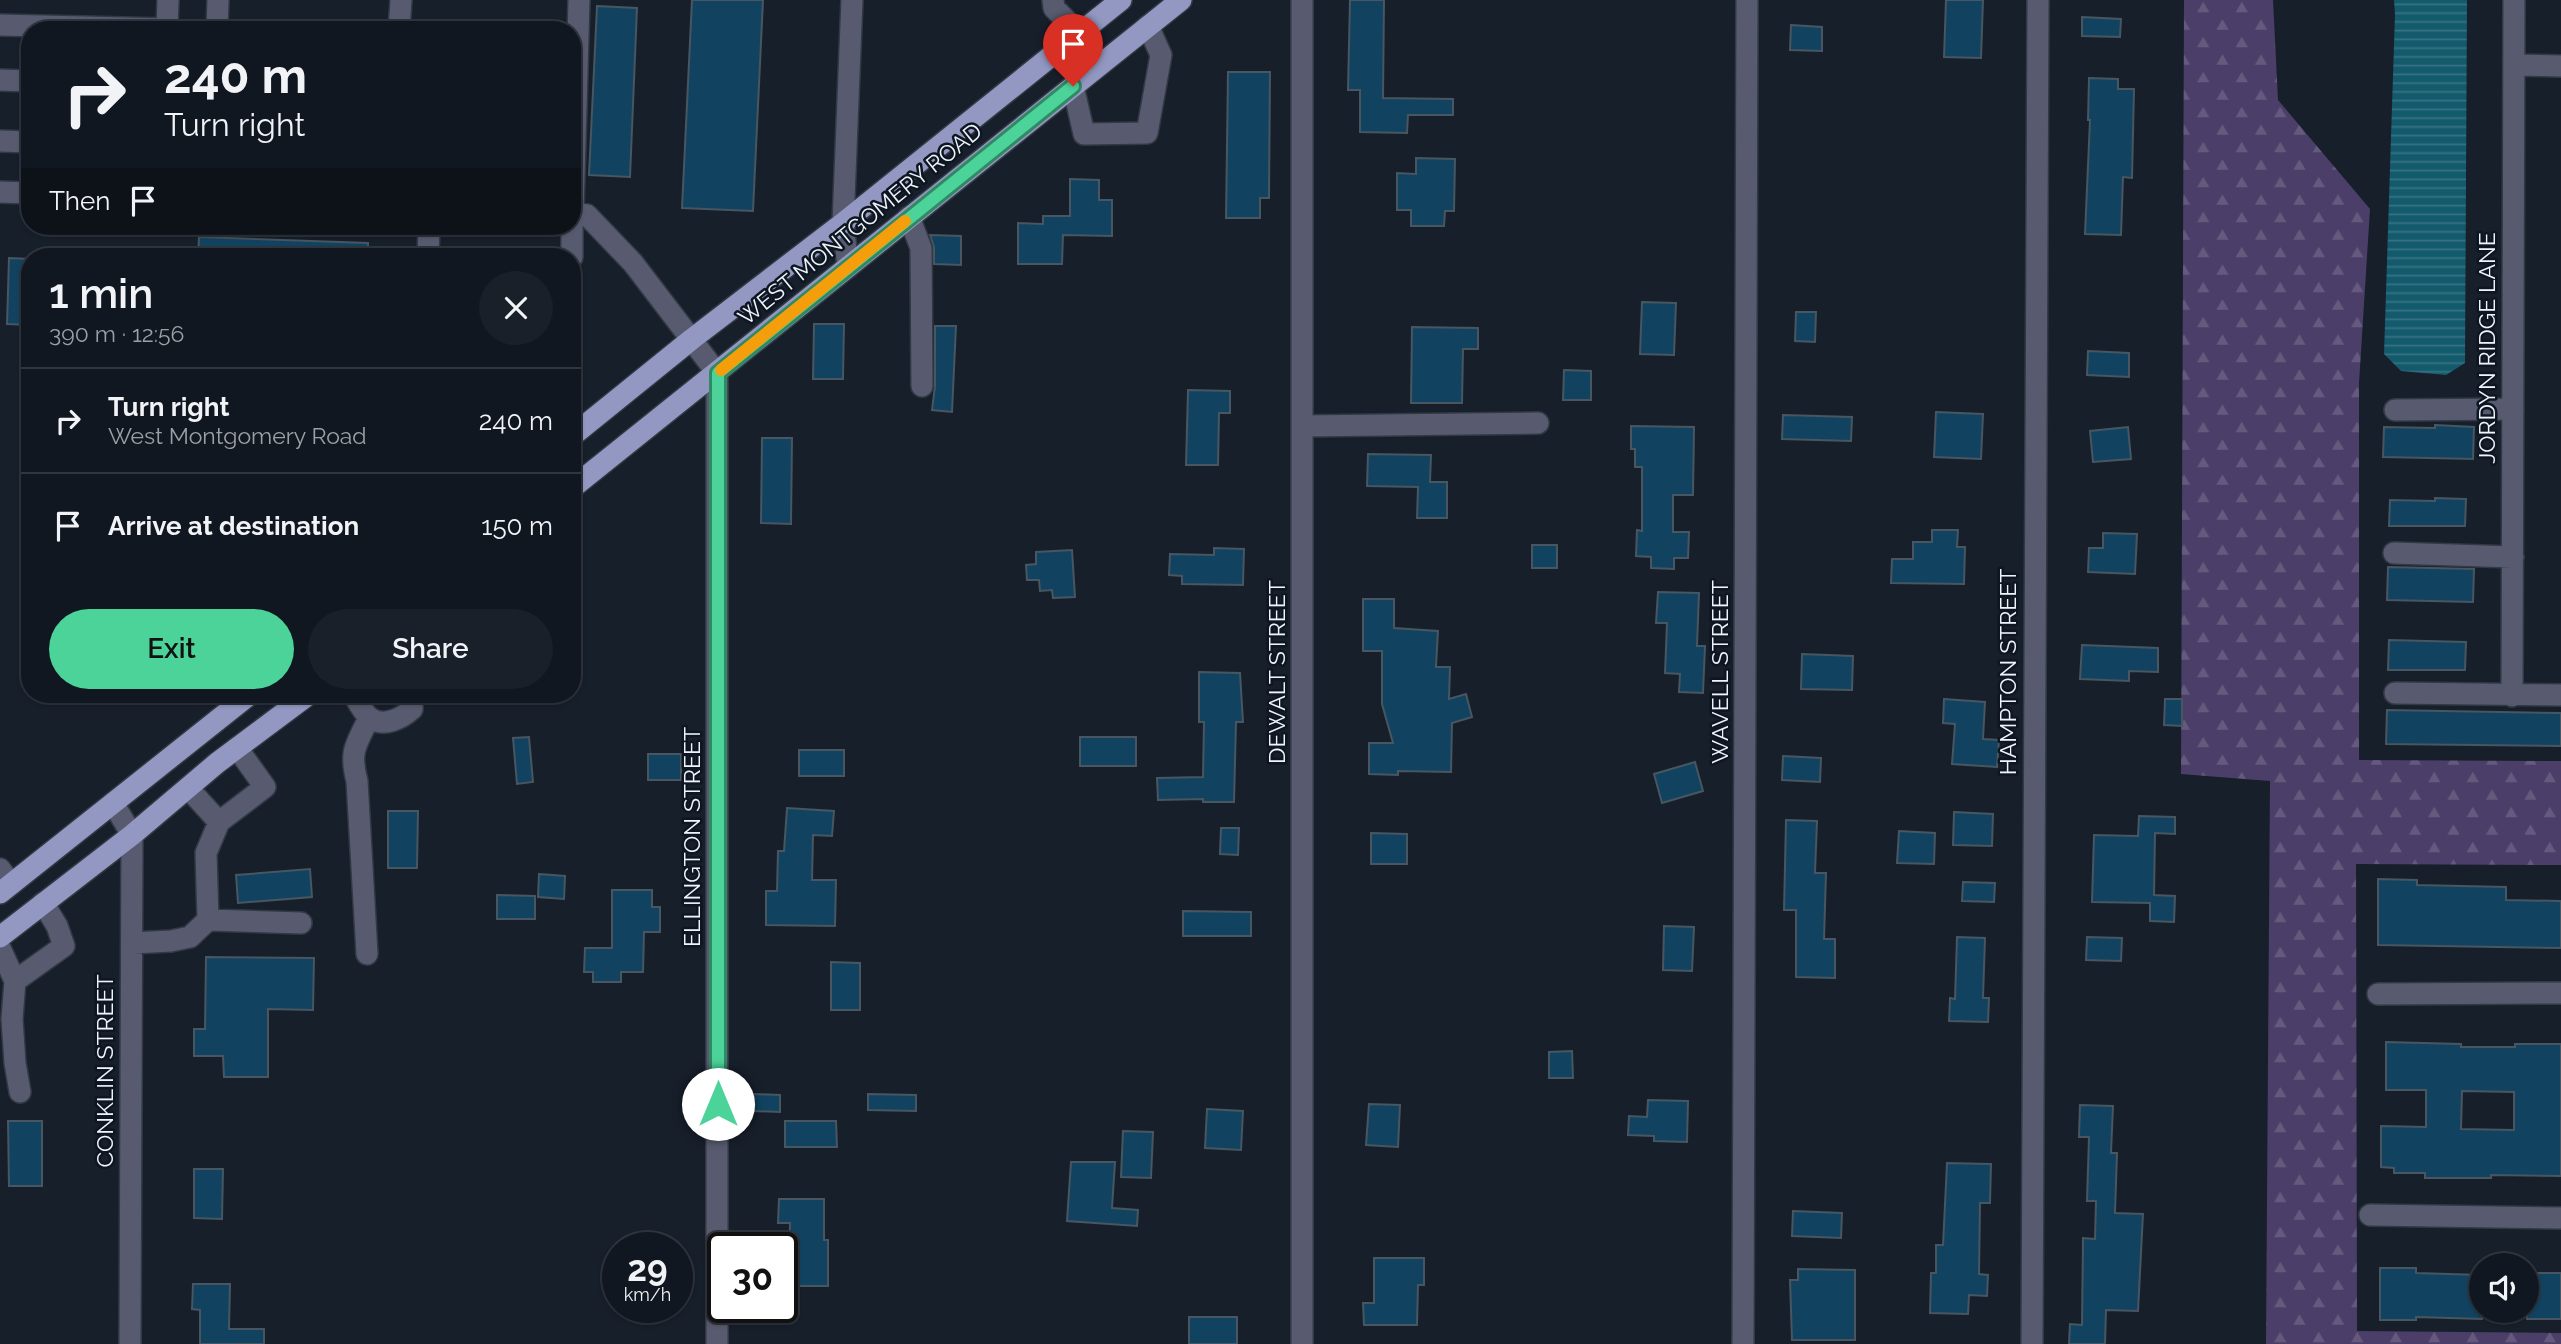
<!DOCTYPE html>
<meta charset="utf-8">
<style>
body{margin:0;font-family:Raleway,sans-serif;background:#1a2029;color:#f1f3f6;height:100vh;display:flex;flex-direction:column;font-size:26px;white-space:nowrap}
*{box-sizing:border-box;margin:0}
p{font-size:23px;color:#9c9fa5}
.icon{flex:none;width:38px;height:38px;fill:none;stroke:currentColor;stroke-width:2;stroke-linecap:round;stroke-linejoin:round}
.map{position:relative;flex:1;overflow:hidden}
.side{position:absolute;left:21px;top:248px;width:560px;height:455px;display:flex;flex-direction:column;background:#111720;border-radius:28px;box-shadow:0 2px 5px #0004,0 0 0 2px #30363e}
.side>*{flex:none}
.hud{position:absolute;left:21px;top:21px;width:560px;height:214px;border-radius:28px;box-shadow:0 2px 5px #0004,0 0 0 2px #30363e;background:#111720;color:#f1f3f6;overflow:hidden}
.controls{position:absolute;left:2469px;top:1253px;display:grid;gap:14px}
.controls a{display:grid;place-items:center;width:70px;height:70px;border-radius:50%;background:#111720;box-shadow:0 2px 5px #0004,0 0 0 2px #30363e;font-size:35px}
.speed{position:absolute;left:602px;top:1232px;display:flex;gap:14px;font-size:35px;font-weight:700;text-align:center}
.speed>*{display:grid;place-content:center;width:91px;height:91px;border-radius:50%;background:#111720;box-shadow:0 2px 5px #0004,0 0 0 2px #30363e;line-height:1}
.speed small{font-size:18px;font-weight:400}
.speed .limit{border:4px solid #111;border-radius:10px;background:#fff;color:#111}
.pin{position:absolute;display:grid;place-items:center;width:60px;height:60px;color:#fff;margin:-72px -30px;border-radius:50% 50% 50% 0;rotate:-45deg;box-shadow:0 0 7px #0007}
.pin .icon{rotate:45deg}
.me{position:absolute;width:77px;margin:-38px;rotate:0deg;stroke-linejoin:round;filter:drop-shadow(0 0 5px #0008)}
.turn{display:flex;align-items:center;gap:24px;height:147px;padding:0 28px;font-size:32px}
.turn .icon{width:91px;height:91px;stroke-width:2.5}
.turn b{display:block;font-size:49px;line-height:60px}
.then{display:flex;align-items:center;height:66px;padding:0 28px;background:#0003;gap:14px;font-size:26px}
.round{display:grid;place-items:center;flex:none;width:74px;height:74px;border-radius:37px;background:#1a2029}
.head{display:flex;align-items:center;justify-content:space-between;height:119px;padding:0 28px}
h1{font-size:42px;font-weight:600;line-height:52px}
.cta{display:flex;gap:14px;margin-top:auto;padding:14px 28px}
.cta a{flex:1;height:80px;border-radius:42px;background:#4cd39a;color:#111;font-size:28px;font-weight:600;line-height:80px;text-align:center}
.cta a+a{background:#1a2029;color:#f1f3f6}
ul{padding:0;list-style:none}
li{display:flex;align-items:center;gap:21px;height:105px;padding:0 28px;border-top:2px solid #30363e}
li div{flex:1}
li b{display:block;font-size:26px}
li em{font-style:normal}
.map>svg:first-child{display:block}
.forest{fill:url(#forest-firs)}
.water{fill:url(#water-rules)}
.building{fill:#114361;stroke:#475661;stroke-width:2;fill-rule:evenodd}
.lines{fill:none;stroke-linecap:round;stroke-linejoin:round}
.minor-casing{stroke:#313944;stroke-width:24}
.major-casing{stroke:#313944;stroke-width:24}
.minor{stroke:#585b6f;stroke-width:21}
.major{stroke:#9298c1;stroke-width:21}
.route-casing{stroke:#318964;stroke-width:18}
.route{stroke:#4cd39a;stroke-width:12}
.slow{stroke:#f59e0b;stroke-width:12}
.labels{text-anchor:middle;stroke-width:5;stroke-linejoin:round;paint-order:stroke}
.street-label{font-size:23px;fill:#eef4fc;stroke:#0e1621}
</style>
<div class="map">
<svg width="2561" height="1344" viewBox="0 0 2561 1344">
<defs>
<pattern id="forest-firs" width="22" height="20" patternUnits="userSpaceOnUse" patternTransform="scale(1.75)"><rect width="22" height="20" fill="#4b3e68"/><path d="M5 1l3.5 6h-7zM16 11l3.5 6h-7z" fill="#655a7e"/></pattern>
<pattern id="water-rules" width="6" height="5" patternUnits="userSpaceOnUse" patternTransform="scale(1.75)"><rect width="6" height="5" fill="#145a6d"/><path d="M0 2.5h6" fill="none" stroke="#367283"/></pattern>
</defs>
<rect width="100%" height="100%" fill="#171f2b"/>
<path class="forest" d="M 2184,0 L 2273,0 L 2278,100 L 2370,209 L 2359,383 L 2359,760 L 2561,761 L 2561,865 L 2356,864 L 2357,1331 L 2561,1333 L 2561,1344 L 2266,1344 L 2270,781 L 2181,774 Z"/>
<path class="water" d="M 2394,0 L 2467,0 L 2465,363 L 2446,375 L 2401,371 L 2384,354 L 2395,14 Z"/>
<path class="building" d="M 692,0 L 763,0 L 753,211 L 682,208 Z
M 1350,0 L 1384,0 L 1383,98 L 1453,99 L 1453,115 L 1408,115 L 1407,133 L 1360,132 L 1360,90 L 1348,90 Z
M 1946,0 L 1983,0 L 1981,58 L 1944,57 Z
M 597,6 L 637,8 L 630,177 L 589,175 Z
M 2082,17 L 2121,19 L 2120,37 L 2082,36 Z
M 1791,25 L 1822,27 L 1822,51 L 1790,50 Z
M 1228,72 L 1270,72 L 1269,198 L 1260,198 L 1260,218 L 1226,218 Z
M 2089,78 L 2118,79 L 2118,89 L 2134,89 L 2132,178 L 2123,177 L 2121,235 L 2085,234 L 2090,120 L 2088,120 Z
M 1416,158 L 1455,159 L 1454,211 L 1445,211 L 1444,226 L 1411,226 L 1411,210 L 1397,210 L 1397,173 L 1416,174 Z
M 1070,179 L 1099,180 L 1099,200 L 1112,200 L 1112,236 L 1063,235 L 1062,264 L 1018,264 L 1018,223 L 1043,224 L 1043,216 L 1070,216 Z
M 930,235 L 961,236 L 961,265 L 934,264 L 934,247 Z
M 199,237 L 368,243 L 368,257 L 198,257 Z
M 9,258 L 30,259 L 30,325 L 7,324 Z
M 1642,302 L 1676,303 L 1674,355 L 1640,354 Z
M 1796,312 L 1816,312 L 1815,342 L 1795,341 Z
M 814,324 L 844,324 L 843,379 L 813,379 Z
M 935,326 L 956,326 L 952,412 L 932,410 L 935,386 Z
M 1412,327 L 1478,328 L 1478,349 L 1463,349 L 1462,403 L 1411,403 Z
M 2088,351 L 2129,353 L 2129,377 L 2087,375 Z
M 1564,370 L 1591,371 L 1591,400 L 1563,400 Z
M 1188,390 L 1230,391 L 1230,413 L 1219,413 L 1218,465 L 1186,465 Z
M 1936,412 L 1983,414 L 1981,459 L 1934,457 Z
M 1783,415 L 1852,417 L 1851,441 L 1782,439 Z
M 2435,425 L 2474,427 L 2473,459 L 2383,457 L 2384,427 L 2435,428 Z
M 1631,426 L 1694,427 L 1693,495 L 1673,495 L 1673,532 L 1689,532 L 1688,558 L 1674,558 L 1674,569 L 1651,568 L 1651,557 L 1636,556 L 1637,530 L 1642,531 L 1642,467 L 1635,467 L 1635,449 L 1631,449 Z
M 2128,427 L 2131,459 L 2093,462 L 2090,431 Z
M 762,438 L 792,438 L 791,524 L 761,523 Z
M 1368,454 L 1431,455 L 1430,482 L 1447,482 L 1447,518 L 1417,518 L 1418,487 L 1367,486 Z
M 2435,498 L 2466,499 L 2465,526 L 2389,526 L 2390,500 L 2435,501 Z
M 1932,530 L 1958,530 L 1957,547 L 1965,547 L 1964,584 L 1891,583 L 1892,559 L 1913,559 L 1913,542 L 1932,542 Z
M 2103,533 L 2137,534 L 2135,574 L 2088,572 L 2089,548 L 2103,548 Z
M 1532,545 L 1557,545 L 1557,568 L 1532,568 Z
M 1214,548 L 1244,549 L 1243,585 L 1182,584 L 1182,576 L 1169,575 L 1170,554 L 1214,555 Z
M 1072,550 L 1075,597 L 1053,598 L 1052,590 L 1040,591 L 1039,580 L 1027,580 L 1026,565 L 1036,564 L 1036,552 Z
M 2388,567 L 2474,569 L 2473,602 L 2387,600 Z
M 1658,592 L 1699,593 L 1697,646 L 1705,646 L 1703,693 L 1679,692 L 1680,674 L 1665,673 L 1667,623 L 1656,623 Z
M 1363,599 L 1394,599 L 1394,628 L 1438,631 L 1436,667 L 1450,667 L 1449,699 L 1466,694 L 1472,717 L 1452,723 L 1451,772 L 1398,771 L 1398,775 L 1369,774 L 1369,743 L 1393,743 L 1382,704 L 1382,651 L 1363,651 Z
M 2389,640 L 2466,642 L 2465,670 L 2388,670 Z
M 2082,645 L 2158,648 L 2158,672 L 2129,671 L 2129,681 L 2080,679 Z
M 1802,654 L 1853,656 L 1852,690 L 1801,689 Z
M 1199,672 L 1240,673 L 1243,722 L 1236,722 L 1234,802 L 1203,802 L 1203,799 L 1158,800 L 1157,778 L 1203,777 L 1204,722 L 1199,722 Z
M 1944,699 L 1985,702 L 1983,739 L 1999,740 L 1997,767 L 1952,764 L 1955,724 L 1943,723 Z
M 2165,699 L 2182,699 L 2182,726 L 2164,725 Z
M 2387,710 L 2561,713 L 2561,746 L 2386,744 Z
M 529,737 L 533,782 L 517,784 L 513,738 Z
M 1080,737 L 1136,737 L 1136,766 L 1080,766 Z
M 799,750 L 844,750 L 844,776 L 799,776 Z
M 648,754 L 681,754 L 681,780 L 648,780 Z
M 1783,756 L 1821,758 L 1820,782 L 1782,780 Z
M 1695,762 L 1703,791 L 1662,803 L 1654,774 Z
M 787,808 L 834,811 L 832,836 L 813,835 L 812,880 L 836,880 L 835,926 L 766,925 L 766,891 L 777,891 L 778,851 L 784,851 Z
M 388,811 L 418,811 L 417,868 L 388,868 Z
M 1954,812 L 1993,814 L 1992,846 L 1953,845 Z
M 2139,816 L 2175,817 L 2175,834 L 2155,833 L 2154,895 L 2175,896 L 2174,922 L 2150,921 L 2150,903 L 2092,902 L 2094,835 L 2138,836 Z
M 1786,820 L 1817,821 L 1815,873 L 1826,873 L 1824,939 L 1835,939 L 1835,978 L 1796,977 L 1796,910 L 1784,910 Z
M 1221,828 L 1239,828 L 1238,855 L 1220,854 Z
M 1899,831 L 1935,833 L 1934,864 L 1897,863 Z
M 1371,833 L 1407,834 L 1407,864 L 1371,864 Z
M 310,869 L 312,897 L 238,903 L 236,875 Z
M 539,874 L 565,876 L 564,899 L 538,897 Z
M 2378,879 L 2417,880 L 2417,885 L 2506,887 L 2506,900 L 2561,901 L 2561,948 L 2378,945 Z
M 1963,882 L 1995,883 L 1994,902 L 1962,901 Z
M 612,890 L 652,890 L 652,907 L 660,907 L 660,932 L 644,932 L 643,972 L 621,972 L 621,982 L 593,982 L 593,972 L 584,972 L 585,948 L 612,948 Z
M 497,895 L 535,896 L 535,919 L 497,919 Z
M 1183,911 L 1251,912 L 1251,936 L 1183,936 Z
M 1664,926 L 1694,927 L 1692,971 L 1663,970 Z
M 1957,937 L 1985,938 L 1983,998 L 1989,998 L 1988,1022 L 1949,1021 L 1950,998 L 1955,999 Z
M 2087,937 L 2122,938 L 2121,961 L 2086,960 Z
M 206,957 L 314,958 L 313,1010 L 268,1009 L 268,1077 L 224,1077 L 223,1056 L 194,1056 L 194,1029 L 205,1029 Z
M 831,962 L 860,963 L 860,1010 L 831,1010 Z
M 2386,1042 L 2461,1044 L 2461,1047 L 2515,1047 L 2515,1044 L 2561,1044 L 2561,1176 L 2491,1175 L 2491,1178 L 2425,1178 L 2425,1173 L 2394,1173 L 2394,1168 L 2381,1167 L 2381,1126 L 2426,1127 L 2426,1090 L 2386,1090 ZM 2462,1091 L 2514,1092 L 2514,1130 L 2461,1129 Z
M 1572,1051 L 1573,1078 L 1549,1078 L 1549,1052 Z
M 754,1094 L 780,1095 L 780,1112 L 754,1111 Z
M 868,1094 L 916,1095 L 916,1111 L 868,1110 Z
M 1648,1100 L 1688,1101 L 1687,1142 L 1654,1141 L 1654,1136 L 1628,1135 L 1629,1116 L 1647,1117 Z
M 1369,1104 L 1400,1105 L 1398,1147 L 1366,1145 Z
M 2080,1105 L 2113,1106 L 2111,1153 L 2117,1153 L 2115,1213 L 2143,1214 L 2138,1311 L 2106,1310 L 2105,1344 L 2069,1344 L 2070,1324 L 2082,1325 L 2083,1238 L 2095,1239 L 2096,1201 L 2087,1201 L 2089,1137 L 2079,1137 Z
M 1207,1109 L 1243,1111 L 1241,1150 L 1205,1148 Z
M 8,1121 L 42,1121 L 42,1186 L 9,1186 Z
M 785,1121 L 836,1121 L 837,1147 L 785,1147 Z
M 1123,1131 L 1153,1132 L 1151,1178 L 1121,1177 Z
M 1071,1162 L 1115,1162 L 1112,1208 L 1138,1210 L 1137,1226 L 1067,1221 Z
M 1947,1163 L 1991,1164 L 1990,1203 L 1980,1203 L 1979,1274 L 1988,1275 L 1987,1296 L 1969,1295 L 1968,1314 L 1930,1313 L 1931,1273 L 1936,1273 L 1936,1245 L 1943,1245 Z
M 194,1169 L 223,1169 L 222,1219 L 194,1218 Z
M 779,1199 L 824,1199 L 824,1240 L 828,1240 L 828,1286 L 789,1286 L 790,1223 L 778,1223 Z
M 1793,1211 L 1842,1213 L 1841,1238 L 1792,1236 Z
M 1374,1258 L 1424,1258 L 1424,1285 L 1418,1285 L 1417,1325 L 1364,1325 L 1363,1303 L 1374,1303 Z
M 2380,1268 L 2416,1268 L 2416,1273 L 2482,1275 L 2482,1319 L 2416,1317 L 2416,1320 L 2380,1320 Z
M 1798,1269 L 1855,1270 L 1855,1340 L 1792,1340 L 1790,1280 L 1798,1280 Z
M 2527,1273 L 2561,1273 L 2561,1319 L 2527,1319 Z
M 193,1284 L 230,1284 L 229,1329 L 264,1329 L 264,1344 L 200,1344 L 200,1310 L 192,1309 Z
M 1189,1317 L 1237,1317 L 1237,1344 L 1189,1344 Z"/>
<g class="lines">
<defs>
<path id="minor" d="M 579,0 L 573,213 L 587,215 L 633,263 L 717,373 L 717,1344
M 1053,0 L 1054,8 L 1079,33
M 1302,0 L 1302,1344
M 0,25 L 167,29
M 167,30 L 168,0
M 217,30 L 218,0
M 399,30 L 401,0
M 2514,65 L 2561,66
M 0,80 L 30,81
M 1073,86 L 1084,134 L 1147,133 L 1161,55 L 1148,26
M 0,141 L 30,142
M 0,192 L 30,193
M 909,217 L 921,248 L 922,386
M 428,257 L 429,226
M 572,257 L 572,213
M 848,267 L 843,223 L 852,0
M 2395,410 L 2513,409
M 1304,426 L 1538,423
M 2394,553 L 2513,557
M 2395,693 L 2561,695
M 354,695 C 358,702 364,714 370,718 C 384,728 402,718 412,709 L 412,695
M 2512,696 L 2514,0
M 188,788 L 219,822 L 265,787 L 237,748
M 113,803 L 132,835 L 130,1344
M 0,869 L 11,884
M 208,920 L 301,923
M 132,943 L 171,941 L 190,937 L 208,920 L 206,853 L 219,822
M 0,948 L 15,981 L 12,1019 L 15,1063 L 20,1092
M 367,954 L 357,781 C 349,751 356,745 369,718
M 15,981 L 64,946 L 57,926 L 43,903
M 2378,994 L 2561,993
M 2370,1215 L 2561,1218
M 1743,1344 L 1747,0
M 2032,1344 L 2038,0"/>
<path id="major" d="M 572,436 L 692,339 L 843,223 L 1121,0
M 572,488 L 1181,0
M 0,893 L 249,695
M 0,937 L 132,835 L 217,763 L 308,695"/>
</defs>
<use href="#minor" class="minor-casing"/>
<use href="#major" class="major-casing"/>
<use href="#minor" class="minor"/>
<use href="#major" class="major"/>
</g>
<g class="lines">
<defs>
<path id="route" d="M 718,1104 L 718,373 L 1073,86"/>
</defs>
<use href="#route" class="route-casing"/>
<use href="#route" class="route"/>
<path class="slow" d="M 721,370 L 905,221"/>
</g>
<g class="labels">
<g class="street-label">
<text transform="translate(860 224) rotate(-39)" y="8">WEST MONTGOMERY ROAD</text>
<text transform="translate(2487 348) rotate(-90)" y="8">JORDYN RIDGE LANE</text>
<text transform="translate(1277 672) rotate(-90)" y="8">DEWALT STREET</text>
<text transform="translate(1720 672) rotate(-90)" y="8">WAVELL STREET</text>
<text transform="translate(2008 672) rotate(-90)" y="8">HAMPTON STREET</text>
<text transform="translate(692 837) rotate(-90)" y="8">ELLINGTON STREET</text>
<text transform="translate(105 1071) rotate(-90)" y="8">CONKLIN STREET</text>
</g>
</g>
</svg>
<div class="controls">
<a><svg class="icon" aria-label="sound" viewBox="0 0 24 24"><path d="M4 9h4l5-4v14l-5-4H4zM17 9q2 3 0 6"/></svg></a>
</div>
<div class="speed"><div>29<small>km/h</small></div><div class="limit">30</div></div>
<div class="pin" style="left:1073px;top:86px;background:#d93025"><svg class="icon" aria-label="arrive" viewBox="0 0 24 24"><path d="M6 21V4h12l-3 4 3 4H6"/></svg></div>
<svg class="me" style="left:718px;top:1104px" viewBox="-20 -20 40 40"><circle r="19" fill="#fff"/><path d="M0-13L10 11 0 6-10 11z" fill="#4cd39a"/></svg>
<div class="hud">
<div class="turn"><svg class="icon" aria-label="right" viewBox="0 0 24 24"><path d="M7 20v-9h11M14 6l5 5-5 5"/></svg><div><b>240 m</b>Turn right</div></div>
<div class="then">Then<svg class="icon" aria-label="arrive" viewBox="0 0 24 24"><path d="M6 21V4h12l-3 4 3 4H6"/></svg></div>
</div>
<section class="side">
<div class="head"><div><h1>1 min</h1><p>390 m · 12:56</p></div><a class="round"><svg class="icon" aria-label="close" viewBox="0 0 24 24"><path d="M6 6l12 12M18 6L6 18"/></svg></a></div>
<ul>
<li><svg class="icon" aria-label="right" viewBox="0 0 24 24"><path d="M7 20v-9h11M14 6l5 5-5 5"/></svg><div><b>Turn right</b><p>West Montgomery Road</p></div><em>240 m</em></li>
<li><svg class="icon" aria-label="arrive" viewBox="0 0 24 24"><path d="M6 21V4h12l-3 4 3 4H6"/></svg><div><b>Arrive at destination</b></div><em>150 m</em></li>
</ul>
<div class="cta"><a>Exit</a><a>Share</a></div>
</section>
</div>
